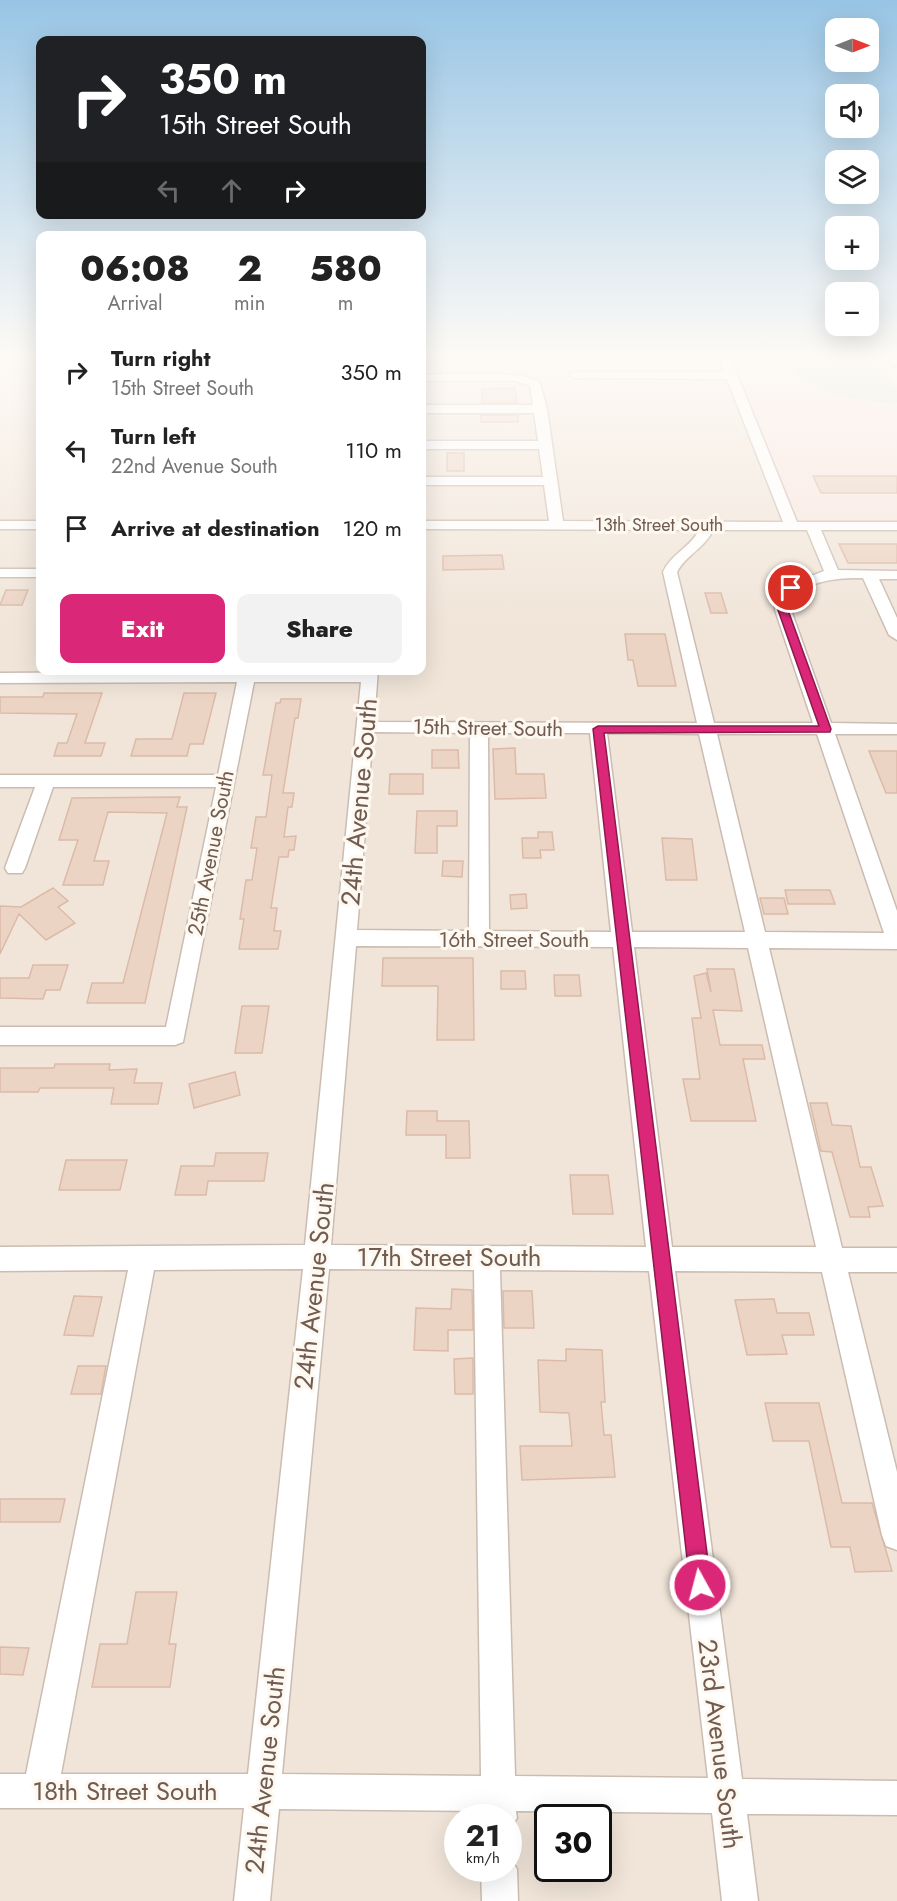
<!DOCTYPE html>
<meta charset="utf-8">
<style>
body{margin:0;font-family:Jost,sans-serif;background:#f2f2f2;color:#222;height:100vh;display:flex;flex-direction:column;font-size:22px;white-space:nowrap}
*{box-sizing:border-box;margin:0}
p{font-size:20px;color:#767676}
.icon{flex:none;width:33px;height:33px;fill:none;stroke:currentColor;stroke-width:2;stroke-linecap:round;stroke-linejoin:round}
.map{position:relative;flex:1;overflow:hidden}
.panel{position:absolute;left:36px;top:231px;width:390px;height:444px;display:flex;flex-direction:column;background:#fff;border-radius:12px;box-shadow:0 6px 24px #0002}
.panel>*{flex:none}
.top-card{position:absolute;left:36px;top:36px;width:390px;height:183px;border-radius:12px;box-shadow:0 6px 24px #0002;background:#202124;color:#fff;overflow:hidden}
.needle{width:39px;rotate:90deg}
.controls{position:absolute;left:825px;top:18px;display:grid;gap:12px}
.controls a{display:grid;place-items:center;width:54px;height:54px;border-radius:12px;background:#fff;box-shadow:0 6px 24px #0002;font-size:30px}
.speed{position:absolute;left:444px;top:1804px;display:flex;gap:12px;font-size:30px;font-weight:700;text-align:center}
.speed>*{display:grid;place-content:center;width:78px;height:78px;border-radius:50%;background:#fff;box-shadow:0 6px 24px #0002;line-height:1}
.speed small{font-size:15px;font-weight:400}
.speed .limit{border:3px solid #111;border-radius:9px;background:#fff;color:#111}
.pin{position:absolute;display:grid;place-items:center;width:51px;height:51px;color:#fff;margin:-26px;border:3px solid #fff;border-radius:50%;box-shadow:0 2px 6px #0007}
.me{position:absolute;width:66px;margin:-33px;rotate:353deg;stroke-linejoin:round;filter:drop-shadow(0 0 4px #0008)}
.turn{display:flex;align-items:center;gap:21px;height:126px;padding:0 24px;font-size:27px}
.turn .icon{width:78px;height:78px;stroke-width:2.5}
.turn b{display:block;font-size:42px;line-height:51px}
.lanes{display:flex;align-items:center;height:57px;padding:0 24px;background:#0003;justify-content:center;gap:30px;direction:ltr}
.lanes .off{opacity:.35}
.eta{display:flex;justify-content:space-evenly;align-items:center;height:102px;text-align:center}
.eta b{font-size:36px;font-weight:800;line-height:42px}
.button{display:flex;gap:12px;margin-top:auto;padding:12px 24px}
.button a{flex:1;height:69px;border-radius:12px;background:#db2777;color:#fff;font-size:24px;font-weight:800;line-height:69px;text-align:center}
.button a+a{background:#f2f2f2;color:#222}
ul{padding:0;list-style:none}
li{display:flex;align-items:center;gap:18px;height:78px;padding:0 24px}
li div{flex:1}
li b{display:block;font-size:22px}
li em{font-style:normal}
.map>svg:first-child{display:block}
.residential{fill:#f1e5d9;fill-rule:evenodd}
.commercial{fill:#f9e6e0}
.green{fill:#d6e6ca}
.building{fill:#ecd4c5;stroke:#dcbaa8;stroke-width:1.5}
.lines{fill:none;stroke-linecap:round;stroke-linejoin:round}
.minor-casing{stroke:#cbbcb1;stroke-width:3}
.minor{fill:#fff;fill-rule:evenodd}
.route{fill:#db2777;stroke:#8e194d;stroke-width:1.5}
.labels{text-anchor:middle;stroke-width:6;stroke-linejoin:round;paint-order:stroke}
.far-street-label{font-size:18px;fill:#725b50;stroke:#fdf8f0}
.street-label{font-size:21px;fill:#725b50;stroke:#fdf8f0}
.near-street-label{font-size:26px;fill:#725b50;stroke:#fdf8f0}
</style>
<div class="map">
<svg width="897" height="1901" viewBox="0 0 897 1901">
<rect width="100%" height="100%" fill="#faf3ea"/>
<path class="residential" d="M 0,357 L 40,357 L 40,670 L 422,670 L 422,357 L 724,357 L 897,526 L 897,1901 L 0,1901 ZM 458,1818 L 508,1818 L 508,1869 L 458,1869 ZM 548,1818 L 598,1818 L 598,1869 L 548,1869 Z"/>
<path class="commercial" d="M 724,357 L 893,357 L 897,364 L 897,526 L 792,526 Z"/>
<path class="green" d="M 785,357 L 877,357 L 897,387 L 897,403 C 864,402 825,397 798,376 C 793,372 789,364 785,357 Z"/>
<path class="building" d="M 515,388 L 517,403 L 482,403 L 482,389 Z
M 481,415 L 518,415 L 518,422 L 481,422 Z
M 447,453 L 464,453 L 464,471 L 447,471 Z
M 813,476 L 897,476 L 897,493 L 821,493 Z
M 839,544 L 897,544 L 897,563 L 848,563 Z
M 502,555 L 504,569 L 443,570 L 443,556 Z
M 6,590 L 28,590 L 22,605 L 0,605 Z
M 705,593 L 721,593 L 727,613 L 711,613 Z
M 625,634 L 665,634 L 676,686 L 638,686 L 633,660 L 628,660 Z
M 44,693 L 102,693 L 85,743 L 105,743 L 101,756 L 54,756 L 58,743 L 67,743 L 77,714 L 0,713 L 0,697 L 43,697 Z
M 184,693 L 216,693 L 203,744 L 190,744 L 187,756 L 131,756 L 136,739 L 172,739 Z
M 281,699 L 301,699 L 298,718 L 295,718 L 283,793 L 294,793 L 292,807 L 288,807 L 284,837 L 296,836 L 294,850 L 289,850 L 288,857 L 279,857 L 271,908 L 277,908 L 274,931 L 281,931 L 278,949 L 239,949 L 244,919 L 240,919 L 246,880 L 252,880 L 257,848 L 251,848 L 256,817 L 266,817 L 272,775 L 263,775 L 276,703 L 280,703 Z
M 515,748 L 516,774 L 544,774 L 546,798 L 495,799 L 493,749 Z
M 432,750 L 458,750 L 459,768 L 432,768 Z
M 869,751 L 897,751 L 897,793 L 886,793 Z
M 390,774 L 423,774 L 423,794 L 389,794 Z
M 180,797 L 177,807 L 187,807 L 145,1003 L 87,1003 L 92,983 L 123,983 L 167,813 L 108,812 L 94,861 L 109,861 L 103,885 L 63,885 L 78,840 L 59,840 L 72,798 Z
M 417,811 L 457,811 L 457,826 L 437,826 L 437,853 L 415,853 Z
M 538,832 L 552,832 L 554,850 L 540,850 L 541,858 L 523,858 L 522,838 L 538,838 Z
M 662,838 L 692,839 L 697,880 L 666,880 Z
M 443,861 L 463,861 L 462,877 L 442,876 Z
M 53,888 L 68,901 L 58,907 L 75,923 L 46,940 L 19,914 L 0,954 L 0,906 L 21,907 Z
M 785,890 L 830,890 L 835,904 L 788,904 Z
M 526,894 L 527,908 L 511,909 L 510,895 Z
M 760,898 L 784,898 L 788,914 L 764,914 Z
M 383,958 L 473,958 L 474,1040 L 437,1040 L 438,986 L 382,986 Z
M 33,965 L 68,965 L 60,990 L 46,990 L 43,999 L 0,998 L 0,978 L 29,978 Z
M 707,969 L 734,969 L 742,1011 L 713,1010 L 720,1045 L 762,1045 L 765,1059 L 743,1059 L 756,1121 L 691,1121 L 683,1079 L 700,1079 L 692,1018 L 701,1018 L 694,976 L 706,973 L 711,992 Z
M 501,971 L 525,971 L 526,989 L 501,989 Z
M 554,975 L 579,975 L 581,996 L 555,996 Z
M 242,1006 L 269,1006 L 262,1053 L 235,1053 Z
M 55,1064 L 110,1064 L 109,1070 L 137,1069 L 134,1083 L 162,1083 L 158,1104 L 111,1104 L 114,1088 L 40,1088 L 38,1092 L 0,1092 L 0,1068 L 54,1068 Z
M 235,1072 L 240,1095 L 194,1108 L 189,1084 Z
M 810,1103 L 827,1103 L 832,1125 L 851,1126 L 860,1167 L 871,1167 L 883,1206 L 868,1207 L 870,1217 L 850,1217 L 832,1152 L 821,1151 Z
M 407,1111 L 437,1111 L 437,1121 L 469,1121 L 470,1158 L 446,1158 L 446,1135 L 406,1135 Z
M 216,1153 L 268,1153 L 264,1181 L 208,1181 L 206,1195 L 175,1195 L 181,1166 L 214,1166 Z
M 66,1160 L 127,1160 L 120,1190 L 59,1190 Z
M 570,1175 L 608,1175 L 613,1214 L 573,1214 Z
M 452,1289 L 472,1290 L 473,1330 L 448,1330 L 448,1351 L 414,1350 L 416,1308 L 451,1309 Z
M 503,1291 L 532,1291 L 534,1328 L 504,1328 Z
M 74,1296 L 102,1297 L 93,1336 L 64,1335 Z
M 774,1299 L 777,1313 L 809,1313 L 814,1335 L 782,1335 L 787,1354 L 747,1355 L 735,1300 Z
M 566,1349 L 602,1350 L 605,1402 L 601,1402 L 604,1435 L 611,1435 L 615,1477 L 522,1480 L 520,1446 L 572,1446 L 569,1413 L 540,1412 L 538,1360 L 566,1361 Z
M 473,1358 L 473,1394 L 455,1394 L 454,1359 Z
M 78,1366 L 106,1366 L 101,1394 L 71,1394 Z
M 765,1403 L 819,1403 L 842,1503 L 872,1503 L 892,1571 L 855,1572 L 850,1547 L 831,1547 L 809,1441 L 773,1441 Z
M 0,1499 L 65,1499 L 60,1522 L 0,1522 Z
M 136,1592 L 177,1592 L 169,1644 L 176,1644 L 170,1687 L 92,1687 L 100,1644 L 127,1644 Z
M 0,1647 L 29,1648 L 23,1675 L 0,1674 Z"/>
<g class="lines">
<defs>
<path id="minor" d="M 719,357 L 730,357 L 797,522 L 897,522 L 897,530 L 821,530 L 838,570 L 897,571 L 897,579 L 879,579 L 897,618 L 897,640 L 889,635 L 863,578 C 835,578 811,580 790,599 L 791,610 L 831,723 L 897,724 L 897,734 L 835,734 L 897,911 L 897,949 L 769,948 L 842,1248 L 897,1248 L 897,1272 L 848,1272 L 897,1472 L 897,1550 L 886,1546 L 882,1535 L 822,1272 L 675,1271 L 742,1779 L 897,1781 L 897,1815 L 747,1814 L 758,1901 L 722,1901 L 712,1813 L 516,1811 L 517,1818 L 508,1832 L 508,1818 L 481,1818 L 481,1811 L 279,1809 L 270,1901 L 234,1901 L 244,1808 L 0,1808 L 0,1774 L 26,1774 L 128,1270 L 0,1271 L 0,1247 L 305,1245 L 361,682 L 254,682 L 183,1042 L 175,1045 L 0,1045 L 0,1027 L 166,1027 L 216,787 L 53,787 L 25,868 L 22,873 L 8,873 L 5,868 L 35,787 L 0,787 L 0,775 L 218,775 L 237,682 L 0,683 L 0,673 L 378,670 L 374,722 L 697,723 L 663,572 C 671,554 691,547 699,530 L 422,529 L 422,521 L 549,521 L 544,485 L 422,485 L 422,477 L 543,477 L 539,449 L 422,449 L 422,441 L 538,441 L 534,413 L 422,413 L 422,405 L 533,405 L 530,386 L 516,381 L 422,381 L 422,375 C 448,374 521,369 540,383 L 547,409 L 563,521 L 783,522 L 727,379 L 574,378 L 568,375 L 574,372 L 724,372 ZM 713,530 L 807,530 L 824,571 L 788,585 L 774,598 L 775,610 L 813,723 L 714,723 L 677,572 C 686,555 705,548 713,530 ZM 373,732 L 470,733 L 469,931 L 357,930 ZM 488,733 L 590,733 L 611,932 L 489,931 ZM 607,733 L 699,734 L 745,932 L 632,932 ZM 717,734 L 817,734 L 884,933 L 765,932 ZM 356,946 L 613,947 L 646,1247 L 331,1245 ZM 634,947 L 748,948 L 816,1247 L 672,1247 ZM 303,1269 L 248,1774 L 61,1774 L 154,1270 ZM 329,1269 L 474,1270 L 481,1776 L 282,1774 ZM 500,1270 L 649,1271 L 708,1778 L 515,1776 Z
M 888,357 L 897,357 L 897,367 L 893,366 Z
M 0,521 L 40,521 L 40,529 L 0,529 Z
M 0,569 L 40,569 L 40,577 L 0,577 Z
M 508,1855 L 517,1869 L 518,1901 L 482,1901 L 481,1869 L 508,1869 Z"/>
</defs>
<use href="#minor" class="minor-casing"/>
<use href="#minor" class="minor"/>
</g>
<linearGradient id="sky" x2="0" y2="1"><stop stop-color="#98c5e5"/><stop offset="0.57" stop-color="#fdfaf6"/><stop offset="1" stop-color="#fdfaf6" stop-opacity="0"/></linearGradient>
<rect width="897" height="624" fill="url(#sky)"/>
<path class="route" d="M 788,586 L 796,588 L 787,598 L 788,610 L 831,729 L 830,732 L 604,733 L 711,1585 L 708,1592 L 700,1595 L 693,1592 L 690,1585 L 593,729 L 598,726 L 819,726 L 778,610 L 777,597 Z"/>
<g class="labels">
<g class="far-street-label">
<text x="659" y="531">13th Street South</text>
</g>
<g class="street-label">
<text transform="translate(488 728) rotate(1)" y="7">15th Street South</text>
<text transform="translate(211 853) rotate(-79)" y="7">25th Avenue South</text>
<text x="514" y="947">16th Street South</text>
</g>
<g class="near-street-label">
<text transform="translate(359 802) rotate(-85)" y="9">24th Avenue South</text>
<text x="449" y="1266">17th Street South</text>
<text transform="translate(314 1286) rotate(-84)" y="9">24th Avenue South</text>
<text transform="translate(720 1744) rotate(83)" y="9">23rd Avenue South</text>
<text transform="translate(265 1770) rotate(-84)" y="9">24th Avenue South</text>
<text x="125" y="1800">18th Street South</text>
</g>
</g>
</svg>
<div class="controls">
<a><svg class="needle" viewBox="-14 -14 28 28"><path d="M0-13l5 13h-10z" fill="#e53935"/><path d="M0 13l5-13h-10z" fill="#767676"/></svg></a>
<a><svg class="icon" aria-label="sound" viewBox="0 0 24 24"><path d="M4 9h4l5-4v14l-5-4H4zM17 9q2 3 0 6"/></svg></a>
<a><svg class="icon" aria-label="layers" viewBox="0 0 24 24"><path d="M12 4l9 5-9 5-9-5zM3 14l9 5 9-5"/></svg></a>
<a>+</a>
<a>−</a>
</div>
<div class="speed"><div>21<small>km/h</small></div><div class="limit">30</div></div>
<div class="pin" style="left:791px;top:588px;background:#d93025"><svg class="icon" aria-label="arrive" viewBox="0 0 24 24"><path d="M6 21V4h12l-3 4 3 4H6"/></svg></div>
<svg class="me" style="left:700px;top:1585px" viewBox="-20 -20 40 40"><circle r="17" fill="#db2777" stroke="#fff" stroke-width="3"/><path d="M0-11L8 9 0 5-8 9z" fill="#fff"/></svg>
<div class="top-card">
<div class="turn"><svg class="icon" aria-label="right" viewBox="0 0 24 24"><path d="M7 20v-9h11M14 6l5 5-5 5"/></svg><div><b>350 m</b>15th Street South</div></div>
<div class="lanes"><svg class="icon off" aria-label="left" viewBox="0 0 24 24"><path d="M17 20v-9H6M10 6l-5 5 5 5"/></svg><svg class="icon off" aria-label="ahead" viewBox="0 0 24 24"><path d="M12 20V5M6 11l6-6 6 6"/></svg><svg class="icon" aria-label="right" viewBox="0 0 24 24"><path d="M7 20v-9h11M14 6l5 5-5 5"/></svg></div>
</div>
<section class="panel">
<div class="eta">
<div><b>06:08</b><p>Arrival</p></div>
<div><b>2</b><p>min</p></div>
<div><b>580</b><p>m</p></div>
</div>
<ul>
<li><svg class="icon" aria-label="right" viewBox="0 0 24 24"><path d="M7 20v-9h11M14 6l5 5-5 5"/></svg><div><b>Turn right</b><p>15th Street South</p></div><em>350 m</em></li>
<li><svg class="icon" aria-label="left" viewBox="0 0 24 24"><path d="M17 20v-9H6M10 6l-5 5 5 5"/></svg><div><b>Turn left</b><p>22nd Avenue South</p></div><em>110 m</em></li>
<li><svg class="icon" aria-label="arrive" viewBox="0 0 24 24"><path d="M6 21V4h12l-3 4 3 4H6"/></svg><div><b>Arrive at destination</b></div><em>120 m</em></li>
</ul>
<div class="button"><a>Exit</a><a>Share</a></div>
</section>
</div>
